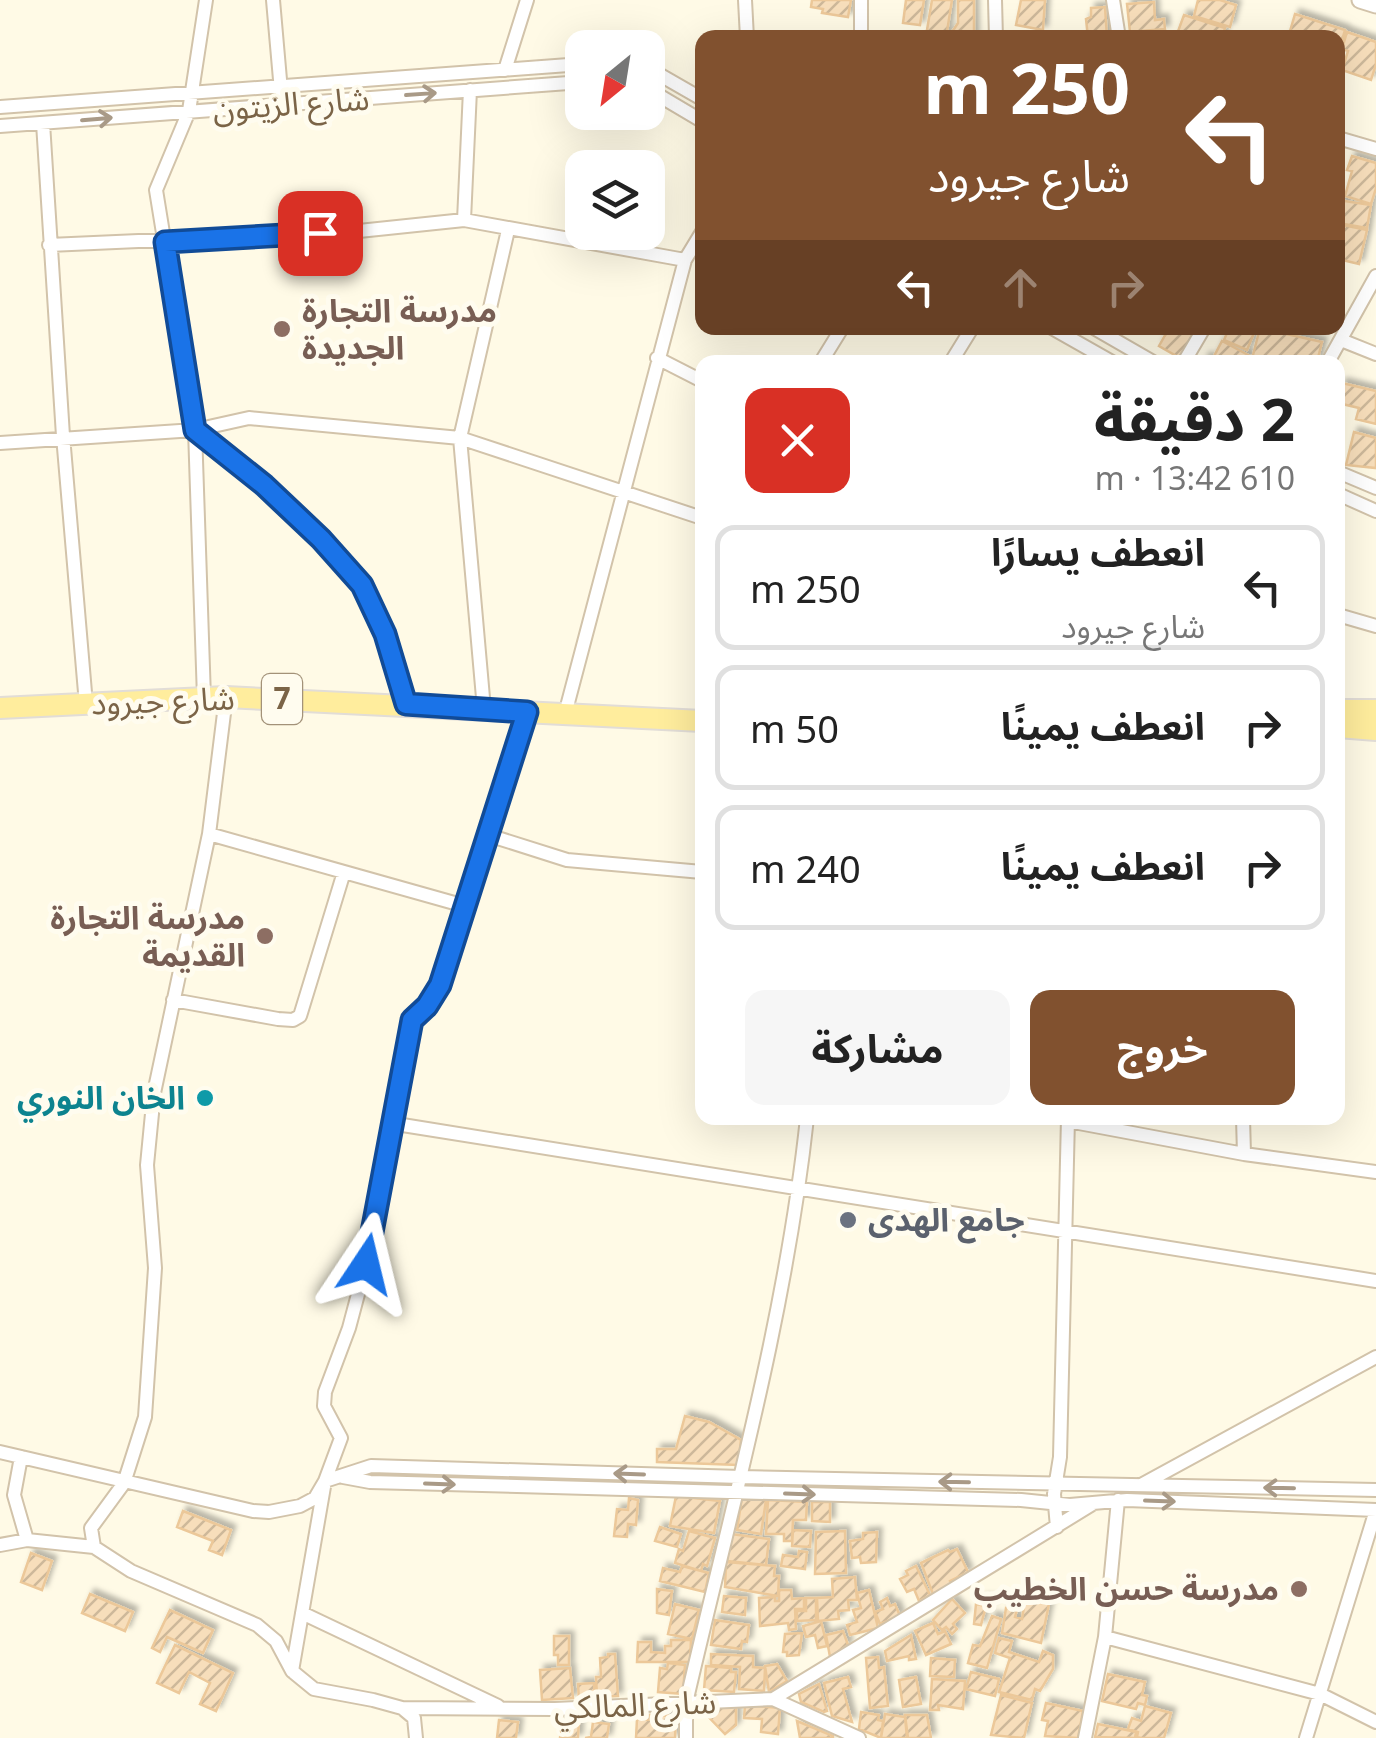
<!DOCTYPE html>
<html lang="ar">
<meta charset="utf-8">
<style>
body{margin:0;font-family:"Noto Sans","Noto Sans Arabic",sans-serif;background:#f6f6f6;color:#222;direction:rtl;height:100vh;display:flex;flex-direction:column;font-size:38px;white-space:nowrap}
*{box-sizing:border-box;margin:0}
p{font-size:32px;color:#767676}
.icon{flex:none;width:55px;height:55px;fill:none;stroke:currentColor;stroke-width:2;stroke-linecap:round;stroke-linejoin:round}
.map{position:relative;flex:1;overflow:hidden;direction:ltr}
.side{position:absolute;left:695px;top:355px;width:650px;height:770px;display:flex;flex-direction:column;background:#fff;border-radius:20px;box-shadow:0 10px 40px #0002;direction:rtl}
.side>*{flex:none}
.hud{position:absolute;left:695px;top:30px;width:650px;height:305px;border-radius:20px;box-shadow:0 10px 40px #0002;direction:rtl;background:#81512f;color:#fff;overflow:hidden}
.needle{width:65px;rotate:210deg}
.buttons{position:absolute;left:565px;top:30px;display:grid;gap:20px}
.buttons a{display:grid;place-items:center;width:100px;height:100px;border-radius:20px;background:#fff;box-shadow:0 10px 40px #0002;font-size:50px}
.pin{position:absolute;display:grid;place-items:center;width:85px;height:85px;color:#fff;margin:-42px;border-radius:20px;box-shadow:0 5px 15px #0006}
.me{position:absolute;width:110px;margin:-55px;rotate:10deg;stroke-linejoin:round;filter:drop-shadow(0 0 8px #0008)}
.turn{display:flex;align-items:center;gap:35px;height:210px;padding:0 50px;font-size:45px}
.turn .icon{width:130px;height:130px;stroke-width:2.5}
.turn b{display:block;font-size:70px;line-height:85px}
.lanes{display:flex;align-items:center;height:95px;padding:0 50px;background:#0003;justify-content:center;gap:50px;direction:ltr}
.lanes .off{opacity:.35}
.round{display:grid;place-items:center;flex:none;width:105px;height:105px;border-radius:20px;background:#f6f6f6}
.head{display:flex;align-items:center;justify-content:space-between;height:170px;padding:0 50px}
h1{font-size:60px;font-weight:700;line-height:75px}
.action{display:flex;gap:20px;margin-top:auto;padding:20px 50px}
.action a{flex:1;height:115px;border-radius:20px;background:#81512f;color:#fff;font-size:40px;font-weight:700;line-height:115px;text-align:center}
.action a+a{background:#f6f6f6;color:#222}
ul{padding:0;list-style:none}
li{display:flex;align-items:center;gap:30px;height:125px;margin:0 20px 15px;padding:0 30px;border:5px solid #e0e0e0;border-radius:20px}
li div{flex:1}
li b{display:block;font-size:38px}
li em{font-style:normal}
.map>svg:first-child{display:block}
.building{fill:url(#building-hatch);stroke:#ecc899;stroke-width:2.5;filter:url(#shadow)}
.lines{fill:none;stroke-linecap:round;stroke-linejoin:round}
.minor-casing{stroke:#d2c3aa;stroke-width:16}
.tertiary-casing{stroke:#d2c3aa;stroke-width:19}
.primary-casing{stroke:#e2ddd7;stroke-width:24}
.minor{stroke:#fff;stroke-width:12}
.tertiary{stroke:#fff;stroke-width:15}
.primary{stroke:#ffed9d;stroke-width:20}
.oneway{stroke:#a99a87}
.route-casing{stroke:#114b97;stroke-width:25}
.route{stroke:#1a73e8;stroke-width:18}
.education-dot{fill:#8d6e63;stroke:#fffcef;stroke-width:4}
.culture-dot{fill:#0f9aa8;stroke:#fffcef;stroke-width:4}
.worship-dot{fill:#6b7280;stroke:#fffcef;stroke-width:4}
.labels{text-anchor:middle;stroke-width:10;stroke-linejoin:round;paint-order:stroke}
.shield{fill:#fffcef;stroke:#a39279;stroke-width:2.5}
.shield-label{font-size:30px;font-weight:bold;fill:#7b6447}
.street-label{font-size:32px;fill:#7b6447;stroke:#fffcef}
.education-label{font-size:32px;font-weight:bold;fill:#785e54;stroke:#fffcef;text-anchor:end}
.culture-label{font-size:32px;font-weight:bold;fill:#0d838f;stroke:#fffcef;text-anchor:end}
.worship-label{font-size:32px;font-weight:bold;fill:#5b616d;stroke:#fffcef;text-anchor:start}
</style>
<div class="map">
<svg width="1376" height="1738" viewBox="0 0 1376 1738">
<defs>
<pattern id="building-hatch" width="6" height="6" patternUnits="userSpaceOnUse" patternTransform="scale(2.5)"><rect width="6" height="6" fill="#f7debb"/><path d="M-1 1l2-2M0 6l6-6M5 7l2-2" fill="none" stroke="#cdb89a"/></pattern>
<filter id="shadow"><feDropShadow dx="4.5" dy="-4.5" stdDeviation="2.5" flood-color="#0004"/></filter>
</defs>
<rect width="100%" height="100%" fill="#fffae6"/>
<path class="building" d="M 812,0 L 851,0 L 848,17 L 822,13 L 823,9 L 811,7 Z
M 906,0 L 924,0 L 920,25 L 903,23 Z
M 932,0 L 952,0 L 946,38 L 926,36 Z
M 958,0 L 974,0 L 974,38 L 948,38 L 958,23 Z
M 1021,0 L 1045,0 L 1043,30 L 1016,25 Z
M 1198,0 L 1220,0 L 1236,5 L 1230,27 L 1194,16 Z
M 1154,2 L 1155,20 L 1164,19 L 1165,29 L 1130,32 L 1127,4 Z
M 1105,7 L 1107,38 L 1088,38 L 1086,19 L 1091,17 L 1091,8 Z
M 1295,14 L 1345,30 L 1338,54 L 1338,38 L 1288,38 Z
M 1184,15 L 1225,28 L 1222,38 L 1187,38 L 1177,34 Z
M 1347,32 L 1376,42 L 1376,64 L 1371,80 L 1342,70 L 1348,51 L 1342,49 Z
M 1352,156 L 1376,163 L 1376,188 L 1371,204 L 1345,196 L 1352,171 L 1347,170 Z
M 1338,200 L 1371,205 L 1367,228 L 1338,223 Z
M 1338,224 L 1367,230 L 1359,264 L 1338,259 Z
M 1178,328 L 1197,328 L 1180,358 L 1159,346 L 1168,330 L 1175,333 Z
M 1229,328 L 1256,328 L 1247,350 L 1224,340 Z
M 1260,328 L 1322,342 L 1317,362 L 1281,362 L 1253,355 Z
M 1222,341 L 1250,356 L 1247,362 L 1203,362 L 1206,357 L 1212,360 Z
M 1342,383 L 1376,391 L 1376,424 L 1356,419 L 1359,408 L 1338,403 Z
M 1354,432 L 1376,438 L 1376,468 L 1346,465 Z
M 685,1416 L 709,1422 L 741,1440 L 738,1465 L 657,1462 L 657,1449 L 676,1449 Z
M 676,1496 L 720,1501 L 714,1533 L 670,1526 Z
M 742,1497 L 766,1500 L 761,1534 L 737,1530 Z
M 629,1498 L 638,1500 L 636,1525 L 628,1524 L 627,1537 L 614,1536 L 617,1509 L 628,1510 Z
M 768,1500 L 807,1502 L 806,1520 L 793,1520 L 792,1541 L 784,1541 L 784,1534 L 766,1534 Z
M 812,1502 L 830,1502 L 830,1522 L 812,1521 Z
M 183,1511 L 231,1530 L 222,1555 L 209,1550 L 213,1541 L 177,1527 Z
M 660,1527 L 681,1534 L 677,1547 L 655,1541 Z
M 793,1530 L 811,1531 L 810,1547 L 792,1546 Z
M 689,1531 L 715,1538 L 707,1566 L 703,1564 L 701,1571 L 675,1563 L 679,1549 L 683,1551 Z
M 845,1531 L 846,1573 L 815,1574 L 816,1532 Z
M 877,1532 L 876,1562 L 861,1563 L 860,1557 L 852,1558 L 850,1541 L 863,1539 L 863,1533 Z
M 731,1534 L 769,1539 L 766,1565 L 727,1561 Z
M 957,1549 L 968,1572 L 950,1581 L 952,1585 L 933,1594 L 921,1563 L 948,1550 L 950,1552 Z
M 799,1551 L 807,1552 L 805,1569 L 781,1566 L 783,1555 L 798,1557 Z
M 31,1553 L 52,1561 L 42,1590 L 21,1582 Z
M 726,1562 L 775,1566 L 774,1576 L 779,1576 L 778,1596 L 725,1587 Z
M 682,1566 L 709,1573 L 705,1592 L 660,1581 L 663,1568 L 680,1572 Z
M 916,1566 L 930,1595 L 919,1601 L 914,1589 L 907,1592 L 900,1579 L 908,1575 L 906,1571 Z
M 855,1577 L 857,1600 L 848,1600 L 849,1610 L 838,1611 L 839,1619 L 818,1621 L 817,1598 L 833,1597 L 832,1579 Z
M 657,1589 L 672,1591 L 669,1615 L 657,1613 Z
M 779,1590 L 791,1590 L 792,1599 L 804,1598 L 804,1609 L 795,1609 L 796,1629 L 789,1630 L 788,1623 L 760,1626 L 759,1598 L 775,1597 L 775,1601 L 779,1601 Z
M 869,1590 L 878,1628 L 850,1635 L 847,1625 L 857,1622 L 853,1610 L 861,1608 L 857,1593 Z
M 90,1594 L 133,1612 L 125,1631 L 82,1613 Z
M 724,1596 L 746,1598 L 745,1615 L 722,1612 Z
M 806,1598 L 816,1598 L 816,1620 L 797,1621 L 797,1611 L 806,1611 Z
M 887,1598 L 890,1606 L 895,1604 L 900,1616 L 880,1624 L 875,1612 L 883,1609 L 880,1602 Z
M 952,1599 L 965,1613 L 953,1624 L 957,1629 L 952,1634 L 946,1627 L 942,1630 L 933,1620 Z
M 982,1599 L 992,1600 L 992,1606 L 986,1606 L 981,1625 L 974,1624 L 976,1604 L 981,1605 Z
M 1025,1601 L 1049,1604 L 1041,1643 L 1002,1633 L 1006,1608 L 1017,1610 L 1015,1617 L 1022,1619 Z
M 675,1604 L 699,1610 L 692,1639 L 668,1634 Z
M 170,1610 L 213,1630 L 203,1653 L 167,1637 L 160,1652 L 152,1648 Z
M 992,1616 L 1001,1619 L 987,1668 L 968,1663 L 973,1645 L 980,1646 Z
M 715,1620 L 749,1625 L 747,1642 L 742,1641 L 741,1649 L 711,1645 Z
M 821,1621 L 827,1646 L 818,1648 L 815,1635 L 806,1637 L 803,1626 Z
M 933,1623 L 938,1634 L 945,1631 L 951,1644 L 926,1655 L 915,1631 Z
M 843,1631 L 848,1645 L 830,1657 L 826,1635 Z
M 802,1633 L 799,1655 L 787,1656 L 787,1652 L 783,1652 L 785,1634 Z
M 911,1635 L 916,1659 L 909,1660 L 909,1656 L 887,1661 L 885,1651 Z
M 554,1636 L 569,1636 L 569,1665 L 558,1665 L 558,1655 L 554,1655 Z
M 999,1638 L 1012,1641 L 1009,1652 L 1039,1662 L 1043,1651 L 1053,1655 L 1053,1669 L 1040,1691 L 1035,1689 L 1032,1700 L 999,1692 L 1010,1658 L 995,1653 Z
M 671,1640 L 691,1640 L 690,1662 L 637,1662 L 638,1642 L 651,1642 L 651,1652 L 665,1653 L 665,1646 L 671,1646 Z
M 175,1645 L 233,1673 L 216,1711 L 200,1704 L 210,1683 L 189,1672 L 179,1693 L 157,1683 Z
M 608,1654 L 615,1654 L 618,1696 L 597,1697 L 596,1677 L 601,1677 L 600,1658 L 608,1657 Z
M 711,1654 L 753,1656 L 753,1667 L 765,1668 L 764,1691 L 739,1689 L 740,1667 L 711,1665 Z
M 878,1657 L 879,1668 L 884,1667 L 888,1706 L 870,1708 L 866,1658 Z
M 931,1658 L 955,1660 L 954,1677 L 930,1676 Z
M 668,1663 L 685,1665 L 683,1694 L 658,1692 L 660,1668 L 667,1669 Z
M 777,1664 L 787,1681 L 769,1692 L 765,1666 Z
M 706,1666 L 731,1668 L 731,1672 L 736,1672 L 734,1692 L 704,1690 Z
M 570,1668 L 573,1698 L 542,1700 L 540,1670 Z
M 971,1672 L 999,1679 L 995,1696 L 966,1689 Z
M 1108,1674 L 1145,1682 L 1142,1695 L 1147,1696 L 1145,1705 L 1138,1703 L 1136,1709 L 1102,1701 Z
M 848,1677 L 851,1687 L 843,1689 L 852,1722 L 832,1716 L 824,1683 Z
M 916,1677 L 921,1704 L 903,1707 L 899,1680 Z
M 932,1679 L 965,1681 L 963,1709 L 938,1705 L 939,1710 L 930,1710 Z
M 594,1683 L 595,1700 L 579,1701 L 578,1684 Z
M 819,1684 L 827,1711 L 824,1712 L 801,1702 L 799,1694 Z
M 1001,1695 L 1032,1703 L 1024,1738 L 991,1735 Z
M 1046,1703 L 1083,1711 L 1078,1738 L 1045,1736 L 1048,1721 L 1042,1720 Z
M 736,1704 L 736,1725 L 725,1734 L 699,1707 Z
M 745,1705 L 780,1708 L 778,1734 L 761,1732 L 762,1719 L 744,1718 Z
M 1145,1706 L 1171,1713 L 1164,1738 L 1141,1738 L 1137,1737 L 1138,1732 L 1128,1729 L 1132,1718 L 1141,1721 Z
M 861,1712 L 879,1715 L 878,1720 L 883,1721 L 881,1738 L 859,1729 Z
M 885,1714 L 905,1717 L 907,1738 L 881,1738 Z
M 650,1715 L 676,1716 L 675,1738 L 636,1738 L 637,1719 L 650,1720 Z
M 905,1715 L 927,1715 L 931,1738 L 908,1738 Z
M 562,1719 L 579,1721 L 578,1738 L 560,1738 Z
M 499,1720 L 518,1722 L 516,1738 L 497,1738 Z
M 797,1721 L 833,1736 L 833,1738 L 800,1738 Z
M 593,1722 L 609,1724 L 607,1738 L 585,1738 L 591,1737 Z
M 1098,1724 L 1136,1732 L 1135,1738 L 1095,1737 Z"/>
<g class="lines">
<defs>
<path id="minor" d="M 273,0 L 281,91
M 745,0 L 747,38
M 861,0 L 861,38
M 995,0 L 996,38
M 1113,0 L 1119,38
M 648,68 L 702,99
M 505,70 L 527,0
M 648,89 L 702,121
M 0,107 L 582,64
M 43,123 L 63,436 L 86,704
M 0,126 L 582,82
M 1338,138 L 1376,149
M 464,220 L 470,90
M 49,245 L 359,231 L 464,220 L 685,260
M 1052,328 L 1112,362
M 1094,328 L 1153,362
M 1341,340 L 1376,354
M 657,358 L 702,381
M 821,362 L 842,328
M 951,362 L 972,328
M 1184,362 L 1204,328
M 1328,362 L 1376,276
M 195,430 L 265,485 L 321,539 L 362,585 L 385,634 L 406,704
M 0,443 L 195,430 L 249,418 L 460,438 L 702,518
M 1338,472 L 1376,488
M 1338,494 L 1376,511
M 1338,615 L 1376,626
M 204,698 L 195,430 L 156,190 L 189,111 L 206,0
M 484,709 L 460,438 L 508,230
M 565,714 L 685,260 L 702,232
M 209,834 L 465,906
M 488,835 L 567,860 L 702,872
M 173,1000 L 278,1019 L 293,1020 L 300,1016 L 344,872
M 1243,1118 L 1244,1154
M 1068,1121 L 1244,1154 L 1376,1172
M 390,1123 L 1376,1281
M 0,1452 L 253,1511 L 269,1512 L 300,1506 L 315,1498 L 325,1481 L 371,1466 L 741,1477 L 1376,1490
M 21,1457 L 14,1495 L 27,1540
M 343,1477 L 370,1482 L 1021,1500 L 1070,1505 L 1127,1500 L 1376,1510 L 1306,1738
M 1141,1485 L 1376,1357
M 1057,1527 L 1054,1494 L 1060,1457 L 1068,1118
M 0,1545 L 27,1540 L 94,1547 L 131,1571 L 257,1625 L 276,1641 L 292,1671 L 314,1689 L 373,1700 L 402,1708 L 414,1718 L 416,1738
M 94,1547 L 91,1528 L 124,1483 L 145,1417 L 155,1268 L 147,1165 L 154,1093 L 209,834 L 226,697
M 302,1613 L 498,1706
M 1105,1637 L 1320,1694 L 1376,1722
M 292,1671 L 325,1481 L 341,1438 L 324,1406 L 325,1392 L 349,1328 L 366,1264 L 412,1020 L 427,1007 L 440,985 L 527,712
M 773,1699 L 1091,1505
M 402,1708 L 555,1709 L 773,1699 L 859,1738
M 686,1738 L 686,1703 C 731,1509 786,1315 807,1118
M 1085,1738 L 1105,1637 L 1118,1500"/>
<path id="tertiary" d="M 1360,0 L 1376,5"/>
<path id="primary" d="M 0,708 L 226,697 L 702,721
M 1338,710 L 1376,710
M 1338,727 L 1376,730"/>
</defs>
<use href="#minor" class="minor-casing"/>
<use href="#tertiary" class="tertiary-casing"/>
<use href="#primary" class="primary-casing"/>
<use href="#minor" class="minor"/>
<use href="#tertiary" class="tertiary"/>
<use href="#primary" class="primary"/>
</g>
<defs><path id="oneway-shaft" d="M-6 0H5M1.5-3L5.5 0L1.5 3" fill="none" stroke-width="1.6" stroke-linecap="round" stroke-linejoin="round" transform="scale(2.5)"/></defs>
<g class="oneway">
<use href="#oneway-shaft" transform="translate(421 94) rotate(-4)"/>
<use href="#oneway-shaft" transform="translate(97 119) rotate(-5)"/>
<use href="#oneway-shaft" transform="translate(629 1474) rotate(-178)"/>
<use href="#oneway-shaft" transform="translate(954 1482) rotate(-179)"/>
<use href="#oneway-shaft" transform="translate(440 1484) rotate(2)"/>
<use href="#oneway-shaft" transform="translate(1279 1488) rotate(-179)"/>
<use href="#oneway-shaft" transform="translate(800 1494) rotate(2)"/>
<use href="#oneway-shaft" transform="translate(1160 1501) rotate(2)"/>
</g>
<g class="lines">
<defs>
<path id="route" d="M 320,233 L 165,242 L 195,430 L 264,485 L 321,539 L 362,585 L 385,634 L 406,704 L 527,712 L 440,985 L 427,1006 L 412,1020 L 366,1264"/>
</defs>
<use href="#route" class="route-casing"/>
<use href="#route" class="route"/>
</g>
<g class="education-dot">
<circle cx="282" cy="329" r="10"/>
<circle cx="265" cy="936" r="10"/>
<circle cx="1299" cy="1589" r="10"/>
</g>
<circle class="culture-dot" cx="205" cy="1098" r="10"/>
<circle class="worship-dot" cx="848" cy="1220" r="10"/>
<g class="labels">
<rect class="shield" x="262" y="674" width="40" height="50" rx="8"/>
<g class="shield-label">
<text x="282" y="709">7</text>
</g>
<g class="street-label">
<text transform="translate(291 104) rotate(-4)" y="11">شارع الزيتون</text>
<text transform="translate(163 701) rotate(-2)" y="11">شارع جيرود</text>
<text transform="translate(635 1705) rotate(-2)" y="11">شارع المالكي</text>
</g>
<g class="education-label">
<text x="302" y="322" text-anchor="start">مدرسة التجارة<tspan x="302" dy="37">الجديدة</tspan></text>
<text x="245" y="929">مدرسة التجارة<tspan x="245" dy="37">القديمة</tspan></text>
<text x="1279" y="1600">مدرسة حسن الخطيب</text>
</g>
<g class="culture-label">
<text x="185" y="1109">الخان النوري</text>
</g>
<g class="worship-label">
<text x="868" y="1231">جامع الهدى</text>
</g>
</g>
</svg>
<div class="buttons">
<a><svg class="needle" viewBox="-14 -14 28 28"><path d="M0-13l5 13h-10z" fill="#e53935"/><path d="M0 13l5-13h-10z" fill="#767676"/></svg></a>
<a><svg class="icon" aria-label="layers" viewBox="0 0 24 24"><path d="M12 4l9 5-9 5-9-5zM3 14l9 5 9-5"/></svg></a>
</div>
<div class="pin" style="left:320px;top:233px;background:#d93025"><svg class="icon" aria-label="arrive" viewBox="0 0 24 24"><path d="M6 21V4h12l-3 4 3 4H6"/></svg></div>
<svg class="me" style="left:366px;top:1264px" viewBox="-20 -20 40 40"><path d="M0-17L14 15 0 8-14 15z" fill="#1a73e8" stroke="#fff" stroke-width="4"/></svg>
<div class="hud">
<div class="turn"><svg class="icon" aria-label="left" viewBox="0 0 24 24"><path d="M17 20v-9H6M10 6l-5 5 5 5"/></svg><div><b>250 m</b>شارع جيرود</div></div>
<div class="lanes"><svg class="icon" aria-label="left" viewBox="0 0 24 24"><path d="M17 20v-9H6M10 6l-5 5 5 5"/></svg><svg class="icon off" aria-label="ahead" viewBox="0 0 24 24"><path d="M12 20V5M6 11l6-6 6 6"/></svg><svg class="icon off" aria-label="right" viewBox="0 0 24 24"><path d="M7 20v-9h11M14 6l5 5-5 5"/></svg></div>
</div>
<section class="side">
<div class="head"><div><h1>2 دقيقة</h1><p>610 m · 13:42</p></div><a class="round" style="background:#d93025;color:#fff"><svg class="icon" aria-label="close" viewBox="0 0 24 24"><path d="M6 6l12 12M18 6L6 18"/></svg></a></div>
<ul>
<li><svg class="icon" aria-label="left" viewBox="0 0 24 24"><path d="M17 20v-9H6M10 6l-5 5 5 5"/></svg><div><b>انعطف يسارًا</b><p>شارع جيرود</p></div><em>250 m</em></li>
<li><svg class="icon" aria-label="right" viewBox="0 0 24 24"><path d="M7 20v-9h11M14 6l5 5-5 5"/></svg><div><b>انعطف يمينًا</b></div><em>50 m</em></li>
<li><svg class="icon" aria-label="right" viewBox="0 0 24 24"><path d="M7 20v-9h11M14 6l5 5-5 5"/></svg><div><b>انعطف يمينًا</b></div><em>240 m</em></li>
</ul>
<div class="action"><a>خروج</a><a>مشاركة</a></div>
</section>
</div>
